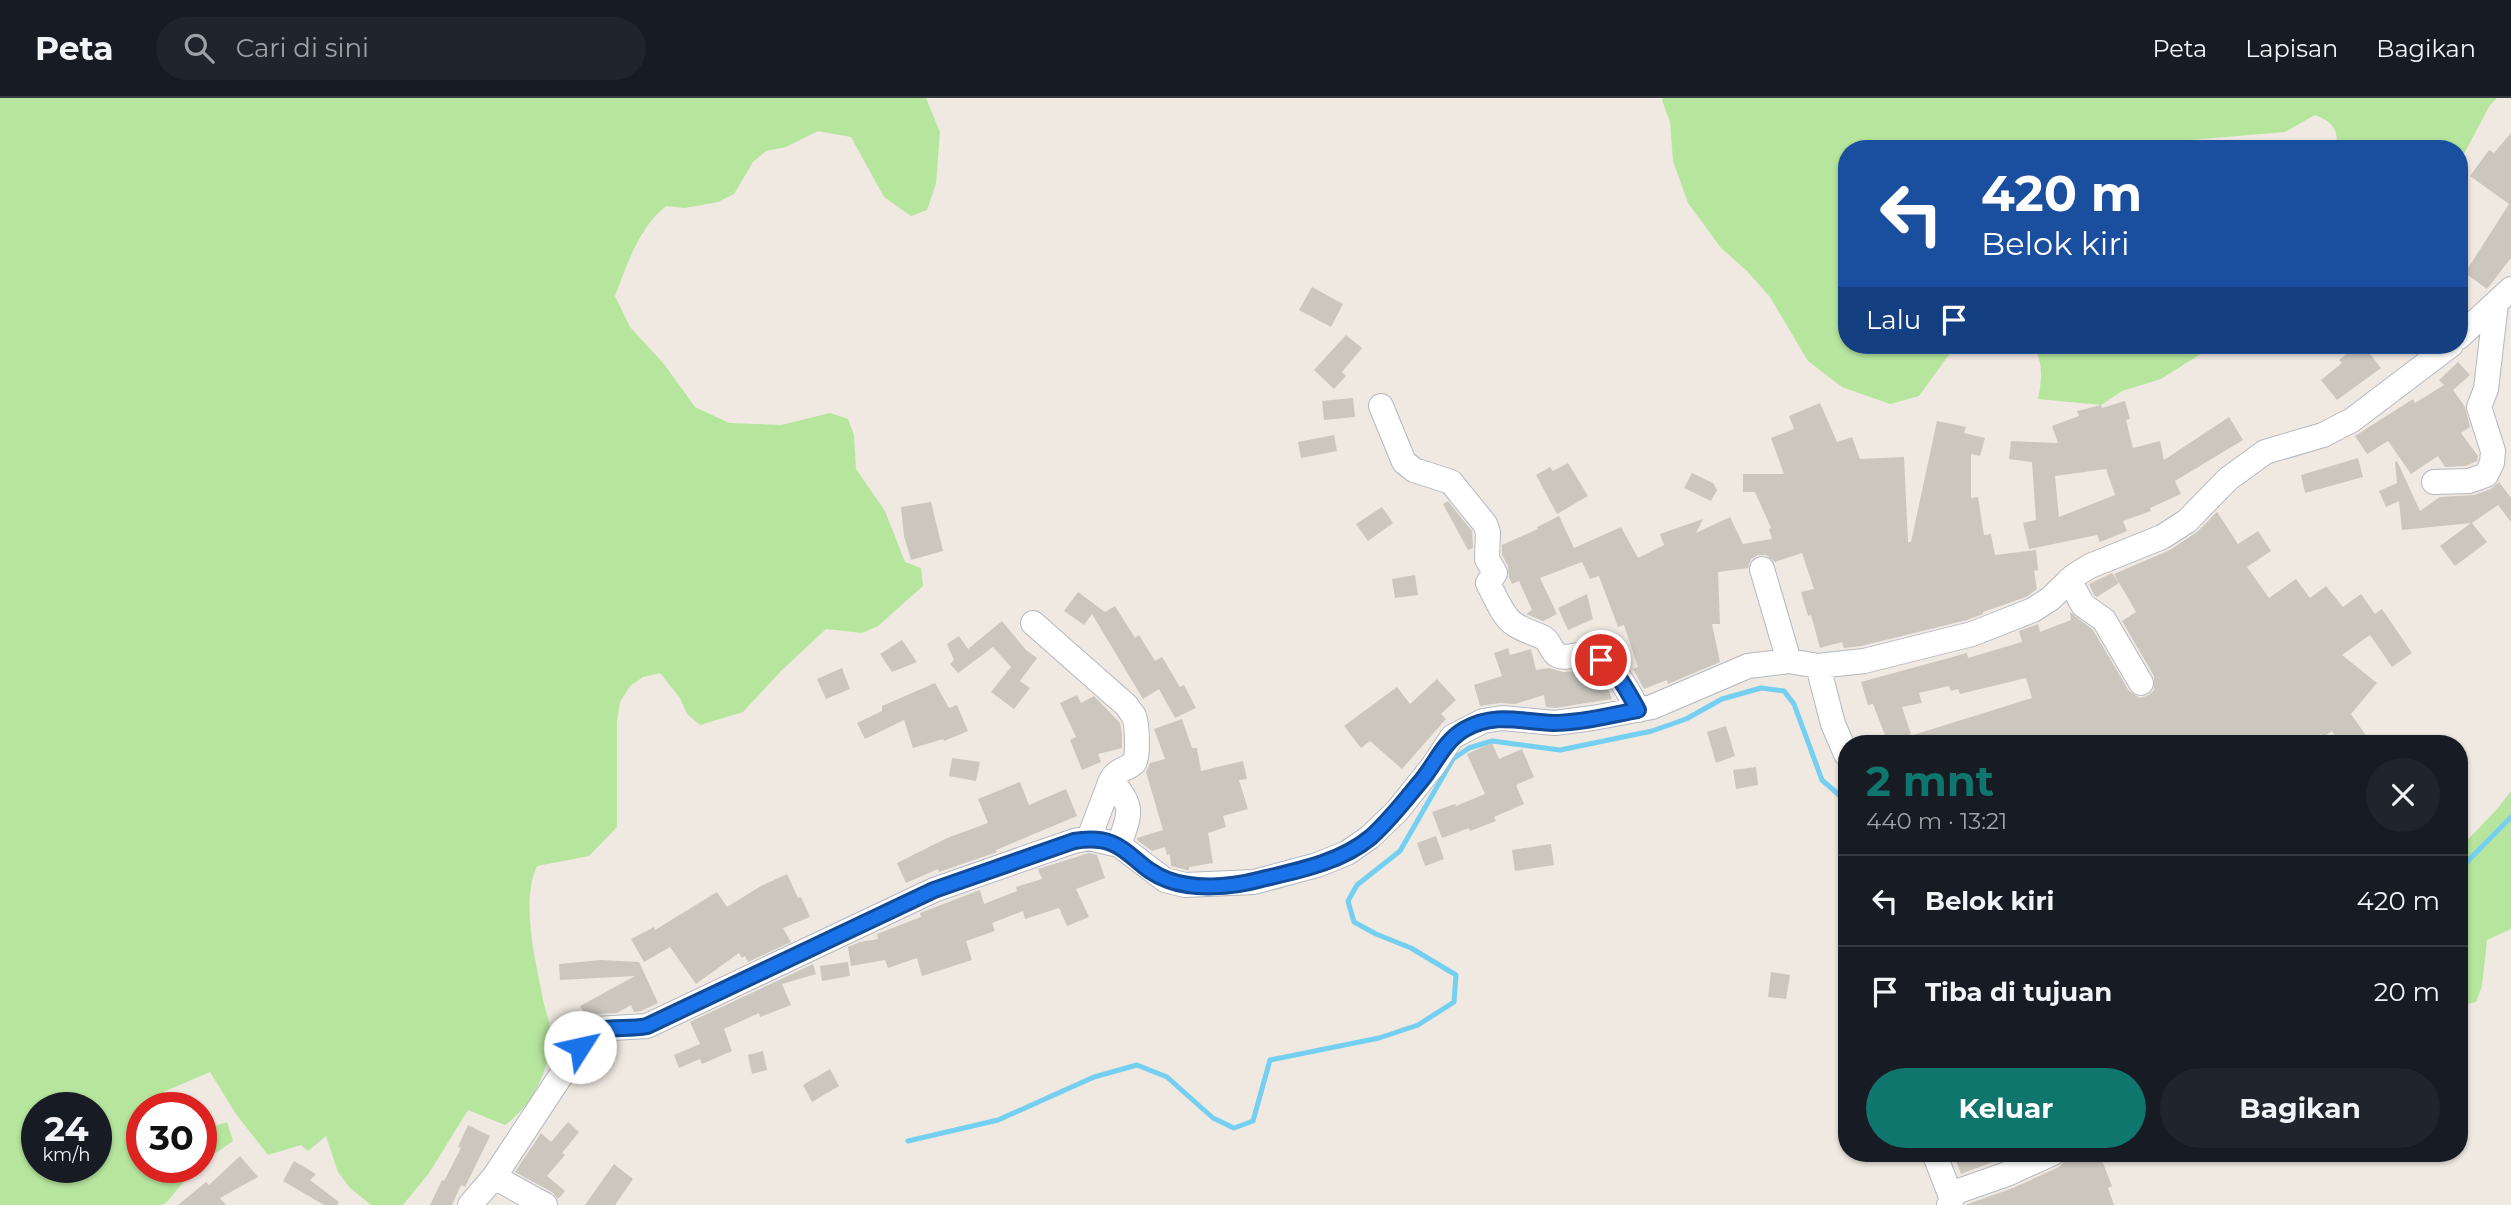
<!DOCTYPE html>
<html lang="id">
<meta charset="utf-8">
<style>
body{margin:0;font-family:Montserrat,sans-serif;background:#20242c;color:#f1f3f6;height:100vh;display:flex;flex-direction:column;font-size:26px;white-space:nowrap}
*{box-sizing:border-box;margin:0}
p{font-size:23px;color:#9ea1a6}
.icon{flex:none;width:38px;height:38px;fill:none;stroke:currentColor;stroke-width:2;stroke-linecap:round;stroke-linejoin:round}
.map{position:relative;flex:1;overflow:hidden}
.drawer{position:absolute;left:1838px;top:637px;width:630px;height:427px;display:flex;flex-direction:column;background:#171b24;border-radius:28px;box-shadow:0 2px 5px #0004}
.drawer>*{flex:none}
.banner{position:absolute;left:1838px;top:42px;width:630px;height:214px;border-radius:28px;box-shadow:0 2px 5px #0004;background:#1a4fa0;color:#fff;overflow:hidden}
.speed{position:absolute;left:21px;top:994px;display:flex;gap:14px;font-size:35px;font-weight:700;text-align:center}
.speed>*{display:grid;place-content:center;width:91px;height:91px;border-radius:50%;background:#171b24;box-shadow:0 2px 5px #0004;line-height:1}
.speed small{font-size:18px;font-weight:400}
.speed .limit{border:10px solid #d22;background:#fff;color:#111}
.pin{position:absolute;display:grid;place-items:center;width:60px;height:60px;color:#fff;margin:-30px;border:4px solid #fff;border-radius:50%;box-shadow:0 2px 7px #0007}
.me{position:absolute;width:77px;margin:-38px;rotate:55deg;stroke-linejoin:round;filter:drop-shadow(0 0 5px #0008)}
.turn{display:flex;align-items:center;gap:24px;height:147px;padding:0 28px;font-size:32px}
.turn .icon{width:91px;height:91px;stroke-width:2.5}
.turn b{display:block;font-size:49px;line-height:60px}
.then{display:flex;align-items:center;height:66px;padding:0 28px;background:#0003;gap:14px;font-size:26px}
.round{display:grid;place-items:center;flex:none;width:74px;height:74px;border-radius:37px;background:#20242c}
.overview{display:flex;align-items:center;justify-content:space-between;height:119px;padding:0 28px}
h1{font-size:42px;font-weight:700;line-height:52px;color:#0f766e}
.cta{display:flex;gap:14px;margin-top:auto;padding:14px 28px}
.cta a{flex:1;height:80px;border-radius:42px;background:#0f766e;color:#fff;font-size:28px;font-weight:700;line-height:80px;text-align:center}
.cta a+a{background:#20242c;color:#f1f3f6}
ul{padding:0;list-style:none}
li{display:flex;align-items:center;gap:21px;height:91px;padding:0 28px;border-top:2px solid #363941}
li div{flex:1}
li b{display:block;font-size:26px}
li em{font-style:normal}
header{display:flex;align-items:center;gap:42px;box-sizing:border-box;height:98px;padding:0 35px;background:#171b24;border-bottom:2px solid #363941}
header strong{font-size:33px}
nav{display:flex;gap:38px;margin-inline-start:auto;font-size:24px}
.search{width:490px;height:63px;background:#20242c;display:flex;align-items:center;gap:18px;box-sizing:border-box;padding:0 24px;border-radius:38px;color:#9ea1a6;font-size:26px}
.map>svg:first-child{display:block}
.green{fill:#b6e59e;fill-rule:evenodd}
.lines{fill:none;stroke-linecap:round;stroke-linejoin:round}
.stream{stroke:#75cff0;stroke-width:5}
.building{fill:#cbc7bf;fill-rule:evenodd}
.minor-casing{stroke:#b4b7c1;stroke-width:26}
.minor{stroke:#fff;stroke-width:24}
.route-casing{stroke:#114b97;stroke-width:18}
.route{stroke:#1a73e8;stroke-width:12}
</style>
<header>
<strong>Peta</strong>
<div class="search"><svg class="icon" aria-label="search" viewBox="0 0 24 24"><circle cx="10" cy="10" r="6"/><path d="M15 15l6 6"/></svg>Cari di sini</div>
<nav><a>Peta</a><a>Lapisan</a><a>Bagikan</a></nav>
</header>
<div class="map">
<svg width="2511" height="1107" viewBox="0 0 2511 1107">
<rect width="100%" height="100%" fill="#efe9e1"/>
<path class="green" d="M 0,0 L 926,0 L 940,34 L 936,86 L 927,112 L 911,118 L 884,99 L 851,39 L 818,33 L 786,49 L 766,53 L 753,64 L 734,96 L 718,104 L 685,110 L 666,108 C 639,129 627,167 615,198 L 630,229 L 664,266 L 695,309 L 729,325 L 781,327 L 830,315 L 848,321 L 854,337 L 856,371 L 885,413 L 905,464 L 921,470 L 923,488 L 878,528 L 862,535 L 826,531 L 781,573 L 743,614 L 700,627 L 687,616 L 680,600 L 660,575 L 643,579 L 630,588 L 620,604 L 617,623 L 617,729 L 589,758 L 537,768 C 520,805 536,863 543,902 C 545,912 550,923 550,933 C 552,969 533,1007 505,1027 L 468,1012 L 429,1075 L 403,1107 L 371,1107 L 350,1090 L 338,1074 L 326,1038 L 308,1053 L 301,1047 L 268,1057 L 236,1016 L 210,974 L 163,994 L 166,1010 L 142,1010 L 142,1069 L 196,1069 L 166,1105 L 161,1107 L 0,1107 ZM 37,1010 L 96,1010 L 96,1069 L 37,1069 Z
M 1663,0 L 2497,0 L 2490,7 L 2459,65 L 2459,51 L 2336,51 C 2339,31 2333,24 2315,17 L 2285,34 L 2189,42 L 2190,51 L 1846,51 L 1846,247 L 1956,247 L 1919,298 L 1890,306 L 1842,289 L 1808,263 L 1770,199 L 1747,173 L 1721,150 L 1688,105 L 1673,63 L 1670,24 L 1662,2 Z
M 2032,247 L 2215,247 L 2161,281 L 2122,293 L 2101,307 L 2038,301 C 2042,281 2044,264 2032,247 Z
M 2511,693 L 2511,831 L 2487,842 L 2482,888 L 2476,904 L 2461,907 L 2459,907 L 2459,751 L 2498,710 Z
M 227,1024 L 233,1043 L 201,1065 L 201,1032 Z"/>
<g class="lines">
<path class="stream" d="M 2459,772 L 2511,719
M 908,1043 L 998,1022 L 1094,979 L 1137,967 L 1167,979 L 1213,1020 L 1234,1030 L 1253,1023 L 1270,962 L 1379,940 L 1418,927 L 1454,904 L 1456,877 L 1411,850 L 1376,836 L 1354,824 L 1348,803 L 1357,787 L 1400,753 L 1453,661 L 1469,650 L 1492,643 L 1560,652 L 1652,633 L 1686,621 L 1722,601 L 1761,590 L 1784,593 L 1794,606 L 1822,682 L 1846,703"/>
</g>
<path class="building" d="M 2511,35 L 2511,160 L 2487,191 L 2465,175 L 2509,106 L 2470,78 L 2489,52 L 2494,55 Z
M 1312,189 L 1343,206 L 1331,229 L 1299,212 Z
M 1346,237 L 1362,250 L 1342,274 L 1346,278 L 1334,291 L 1314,272 Z
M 2358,247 L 2363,247 L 2381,270 L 2337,302 L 2321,282 L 2342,265 L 2339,262 Z
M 2458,264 L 2470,277 L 2453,292 L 2465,309 L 2470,329 L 2461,335 L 2478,358 L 2477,363 L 2466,368 L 2445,369 L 2438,358 L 2411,376 L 2388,343 L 2367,356 L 2355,338 L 2413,301 L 2415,305 L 2444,287 L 2439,282 Z
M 1353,300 L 1355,319 L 1324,322 L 1322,303 Z
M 2125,303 L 2130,321 L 2126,322 L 2133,350 L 2160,343 L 2164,362 L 2229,319 L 2243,342 L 2175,383 L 2181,396 L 2150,410 L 2151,413 L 2123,423 L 2127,433 L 2100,444 L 2097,437 L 2029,451 L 2023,425 L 2036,422 L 2032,364 L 2009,361 L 2011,343 L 2058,345 L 2052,328 L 2079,318 L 2077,313 L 2101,307 L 2102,310 ZM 2106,371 L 2115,397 L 2059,419 L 2055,378 Z
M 1820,305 L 1837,344 L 1852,339 L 1860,361 L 1904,359 L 1908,444 L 1911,444 L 1937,323 L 1966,329 L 1964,335 L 1985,340 L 1980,358 L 1971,356 L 1971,400 L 1978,399 L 1984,437 L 1991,436 L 1995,457 L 2036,452 L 2038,472 L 2034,473 L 2037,491 L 2026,499 L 1983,514 L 1983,516 L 1967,522 L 1861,548 L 1844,550 L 1842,544 L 1820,550 L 1811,517 L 1808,518 L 1801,494 L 1814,491 L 1802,455 L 1775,464 L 1766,457 L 1758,457 L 1751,461 L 1748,470 L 1718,474 L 1720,526 L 1712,526 L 1720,564 L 1668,586 L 1667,582 L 1644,591 L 1633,571 L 1638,569 L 1624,527 L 1618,529 L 1599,478 L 1590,481 L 1582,464 L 1540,480 L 1557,516 L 1543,523 L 1526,516 L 1532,512 L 1519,483 L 1512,486 L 1509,479 L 1508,468 L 1502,457 L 1502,447 L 1538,431 L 1537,429 L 1559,418 L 1574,450 L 1621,429 L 1638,460 L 1664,447 L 1660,436 L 1703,421 L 1696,435 L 1730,419 L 1743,446 L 1772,441 L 1769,431 L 1771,430 L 1755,394 L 1743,394 L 1743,376 L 1784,376 L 1771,340 L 1794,331 L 1789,318 Z
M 1334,337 L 1337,353 L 1301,360 L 1298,344 Z
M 2358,360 L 2363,379 L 2305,395 L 2301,377 Z
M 2397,363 L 2420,413 L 2440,399 L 2474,397 L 2491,391 L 2499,384 L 2511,400 L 2511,424 L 2498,407 L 2472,425 L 2487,444 L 2455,468 L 2440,448 L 2471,425 L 2402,432 L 2399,403 L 2386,409 L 2379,393 L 2397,385 L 2395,364 Z
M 1568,365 L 1588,398 L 1557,416 L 1536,377 L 1550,369 L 1553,373 Z
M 1692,375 L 1713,385 L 1717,392 L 1711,403 L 1684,390 Z
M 1448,403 L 1472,433 L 1473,450 L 1468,452 L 1443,406 Z
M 931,404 L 943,453 L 911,462 L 904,438 L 901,409 Z
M 1382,409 L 1393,425 L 1368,443 L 1356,426 Z
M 2217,414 L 2238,446 L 2258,433 L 2271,453 L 2247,469 L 2269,500 L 2296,481 L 2310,500 L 2326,488 L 2343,509 L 2361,496 L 2375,516 L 2382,511 L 2412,555 L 2392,569 L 2370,537 L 2342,557 L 2377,585 L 2351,616 L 2372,646 L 2341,646 L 2332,633 L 2323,639 L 2321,636 L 2305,646 L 1898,646 L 1897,642 L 2032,600 L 2026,580 L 1960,596 L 1958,591 L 1951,593 L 1949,588 L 1919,595 L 1922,605 L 1902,609 L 1911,636 L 1888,645 L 1873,606 L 1868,607 L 1861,584 L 1967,555 L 1968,560 L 2022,544 L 2019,533 L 2038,526 L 2040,534 L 2071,522 L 2070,514 L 2093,532 L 2129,593 L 2140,600 L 2149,597 L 2154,592 L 2154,578 L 2122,523 L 2136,514 L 2114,476 L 2170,452 L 2197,434 Z
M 2112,475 L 2119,485 L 2097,499 L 2094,497 L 2089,486 Z
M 1415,477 L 1418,497 L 1395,500 L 1392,481 Z
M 1078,494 L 1105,514 L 1115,508 L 1135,540 L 1139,537 L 1155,563 L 1162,559 L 1180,589 L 1184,587 L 1196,610 L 1175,620 L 1159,591 L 1143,601 L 1092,516 L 1084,527 L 1064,513 Z
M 1587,496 L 1593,521 L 1568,532 L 1558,510 Z
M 1002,523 L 1026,552 L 1037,560 L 1020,583 L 1030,590 L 1014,611 L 991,594 L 1011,569 L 993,549 L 958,575 L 950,566 L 954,562 L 947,546 L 959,538 L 968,551 Z
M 902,542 L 917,564 L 892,574 L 880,556 Z
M 1508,550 L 1510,557 L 1531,551 L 1536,572 L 1549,570 L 1563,574 L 1588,572 L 1594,575 L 1598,590 L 1607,588 L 1612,601 L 1555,610 L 1546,609 L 1544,597 L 1515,606 L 1500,605 L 1480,608 L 1474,587 L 1502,578 L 1494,555 Z
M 842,570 L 850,591 L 826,601 L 817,581 Z
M 1437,581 L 1456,602 L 1441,616 L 1446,621 L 1402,671 L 1370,643 L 1361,650 L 1344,628 L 1397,589 L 1410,606 Z
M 935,585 L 949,610 L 957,607 L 968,633 L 944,643 L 943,641 L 913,650 L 904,622 L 865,641 L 857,625 L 882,613 L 882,608 Z
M 1077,597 L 1081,605 L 1094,598 L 1120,625 L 1122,636 L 1122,650 L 1098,656 L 1101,664 L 1082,672 L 1070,642 L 1076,639 L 1060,605 Z
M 1182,621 L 1192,650 L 1197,650 L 1201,673 L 1243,663 L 1247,681 L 1239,682 L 1248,711 L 1223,718 L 1226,729 L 1208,735 L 1213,765 L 1189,769 L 1189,772 L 1187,772 L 1171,768 L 1170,756 L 1167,757 L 1165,749 L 1152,753 L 1137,742 L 1137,740 L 1163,732 L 1146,674 L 1150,665 L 1165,661 L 1154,631 Z
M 1726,628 L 1735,658 L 1716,665 L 1707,634 Z
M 1492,645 L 1499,661 L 1522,651 L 1534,679 L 1516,687 L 1524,706 L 1494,719 L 1496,723 L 1470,733 L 1469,730 L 1442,740 L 1432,714 L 1455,706 L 1456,708 L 1485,696 L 1467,656 Z
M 952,660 L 980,664 L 976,683 L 949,678 Z
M 1756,669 L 1758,687 L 1736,691 L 1733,672 Z
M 1020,684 L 1029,707 L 1066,691 L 1077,718 L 996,752 L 997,754 L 939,774 L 938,771 L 906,785 L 897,765 L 947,740 L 988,725 L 978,701 Z
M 1436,738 L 1444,761 L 1425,768 L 1417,745 Z
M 1551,746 L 1554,767 L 1515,773 L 1512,752 Z
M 1089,755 L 1097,757 L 1105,780 L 1076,791 L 1089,819 L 1067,828 L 1059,810 L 1025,821 L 1023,813 L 992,825 L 995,833 L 966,843 L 972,862 L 922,878 L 917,860 L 888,870 L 885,862 L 851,868 L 848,849 L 860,844 L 878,841 L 877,836 L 921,819 L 920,815 L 980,792 L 984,806 L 1017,793 L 1016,789 L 1042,781 L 1038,771 Z
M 787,776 L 798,800 L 801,799 L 810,819 L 783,830 L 791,844 L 748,864 L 745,858 L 742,860 L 739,855 L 696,886 L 670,849 L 644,864 L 631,841 L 654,829 L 655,832 L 717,794 L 727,809 L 761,788 Z
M 601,862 L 639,864 L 658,905 L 641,913 L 634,914 L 631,907 L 617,915 L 595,916 L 587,919 L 580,908 L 635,878 L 560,882 L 559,866 Z
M 848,864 L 850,878 L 822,883 L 820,868 Z
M 813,866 L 816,876 L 782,886 L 791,907 L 760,919 L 759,915 L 724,931 L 732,953 L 702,966 L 700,961 L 679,970 L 674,957 L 700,946 L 690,924 Z
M 1771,874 L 1790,877 L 1786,901 L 1768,899 Z
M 763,953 L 767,972 L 752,976 L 748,957 Z
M 830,971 L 839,988 L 812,1004 L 803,987 Z
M 568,1024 L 579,1034 L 562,1055 L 565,1057 L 547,1078 L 565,1093 L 558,1101 L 552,1094 L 515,1074 L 541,1035 L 551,1044 Z
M 468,1027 L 490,1038 L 465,1089 L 461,1087 L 452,1107 L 430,1107 L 442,1082 L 444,1083 L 461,1050 L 458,1049 Z
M 1953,1055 L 2017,1055 L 1961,1076 Z
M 2068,1055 L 2099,1055 L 2112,1088 L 2108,1090 L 2114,1107 L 1965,1107 L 2013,1090 L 2059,1069 L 2065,1063 Z
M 240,1058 L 258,1079 L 220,1100 L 226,1107 L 178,1107 L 206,1084 L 209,1087 Z
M 294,1063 L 316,1076 L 310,1082 L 339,1104 L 337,1107 L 324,1107 L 283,1083 Z
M 614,1066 L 633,1081 L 615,1107 L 585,1107 Z"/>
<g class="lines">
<defs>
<path id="minor" d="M 2459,239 L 2511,191
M 1381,308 L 1404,364 L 1414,372 L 1451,384 L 1485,426 L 1488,434 L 1487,461 L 1495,475 L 1488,485 C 1495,498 1502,518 1514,526 C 1524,533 1535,535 1544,540 C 1550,544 1551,553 1557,557 C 1564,561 1576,557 1584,556 C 1608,554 1629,594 1638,612
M 2434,384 L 2469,383 L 2486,377 L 2492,365 L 2493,353 L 2479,309 L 2486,291 L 2496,205
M 1762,471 L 1789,563
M 2069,482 L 2083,507 L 2104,522 L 2141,585
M 1033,525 L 1127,608 C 1129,612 1132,615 1134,618 C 1137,626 1139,659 1134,665 C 1126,672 1117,671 1111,682 C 1134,710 1131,713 1119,747
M 1818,568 L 1864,563 L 1972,536 L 2033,512 L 2050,501 L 2074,478 L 2090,468 L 2162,439 L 2187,423 L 2228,381 L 2265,354 L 2323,337 L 2352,322 L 2451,247
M 1089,740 L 1111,682
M 1934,1055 L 1950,1096 L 1952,1100 L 1949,1107
M 494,1079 L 545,1107
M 1950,1096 L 2007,1076 L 2053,1055
M 470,1107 L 494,1079 L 587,938 L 596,931 L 647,928 L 934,792 L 1074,743 L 1089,740 L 1119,747 L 1165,782 L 1185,787 L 1254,784 L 1317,767 L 1347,755 L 1370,739 L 1397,713 L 1433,668 L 1452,639 L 1483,623 L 1502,620 L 1555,625 L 1593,620 L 1652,609 L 1748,568 L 1789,563 L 1818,568 L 1833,626 L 1846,656"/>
</defs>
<use href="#minor" class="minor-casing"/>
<use href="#minor" class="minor"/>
</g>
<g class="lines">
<defs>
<path id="route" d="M 580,949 C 597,921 619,934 647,928 L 934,792 L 1074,743 C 1128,734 1129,768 1168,782 C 1194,792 1232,789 1258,782 C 1296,773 1340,765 1371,739 C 1390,722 1405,702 1421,683 C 1436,665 1444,643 1465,631 C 1495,614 1522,624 1553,625 C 1581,625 1611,617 1638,612 C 1628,594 1618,574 1601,562"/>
</defs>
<use href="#route" class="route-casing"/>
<use href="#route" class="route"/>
</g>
</svg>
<div class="speed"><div>24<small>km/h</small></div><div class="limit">30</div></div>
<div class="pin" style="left:1601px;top:562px;background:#d93025"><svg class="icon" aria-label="arrive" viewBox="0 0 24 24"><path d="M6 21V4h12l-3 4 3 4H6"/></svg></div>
<svg class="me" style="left:580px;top:949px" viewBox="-20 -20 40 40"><circle r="19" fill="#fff"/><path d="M0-13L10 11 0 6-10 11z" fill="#1a73e8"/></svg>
<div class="banner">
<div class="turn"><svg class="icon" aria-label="left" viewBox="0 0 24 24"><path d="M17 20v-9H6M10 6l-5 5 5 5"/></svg><div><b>420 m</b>Belok kiri</div></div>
<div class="then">Lalu<svg class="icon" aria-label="arrive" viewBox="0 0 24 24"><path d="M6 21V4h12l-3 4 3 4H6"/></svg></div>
</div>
<section class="drawer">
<div class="overview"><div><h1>2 mnt</h1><p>440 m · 13:21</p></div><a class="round"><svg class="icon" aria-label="close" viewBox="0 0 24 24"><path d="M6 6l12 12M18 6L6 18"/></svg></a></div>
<ul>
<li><svg class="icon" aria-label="left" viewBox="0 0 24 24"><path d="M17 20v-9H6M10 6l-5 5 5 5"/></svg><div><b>Belok kiri</b></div><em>420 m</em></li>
<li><svg class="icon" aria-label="arrive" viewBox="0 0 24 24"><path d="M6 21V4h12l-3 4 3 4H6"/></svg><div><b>Tiba di tujuan</b></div><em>20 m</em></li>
</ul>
<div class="cta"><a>Keluar</a><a>Bagikan</a></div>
</section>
</div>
